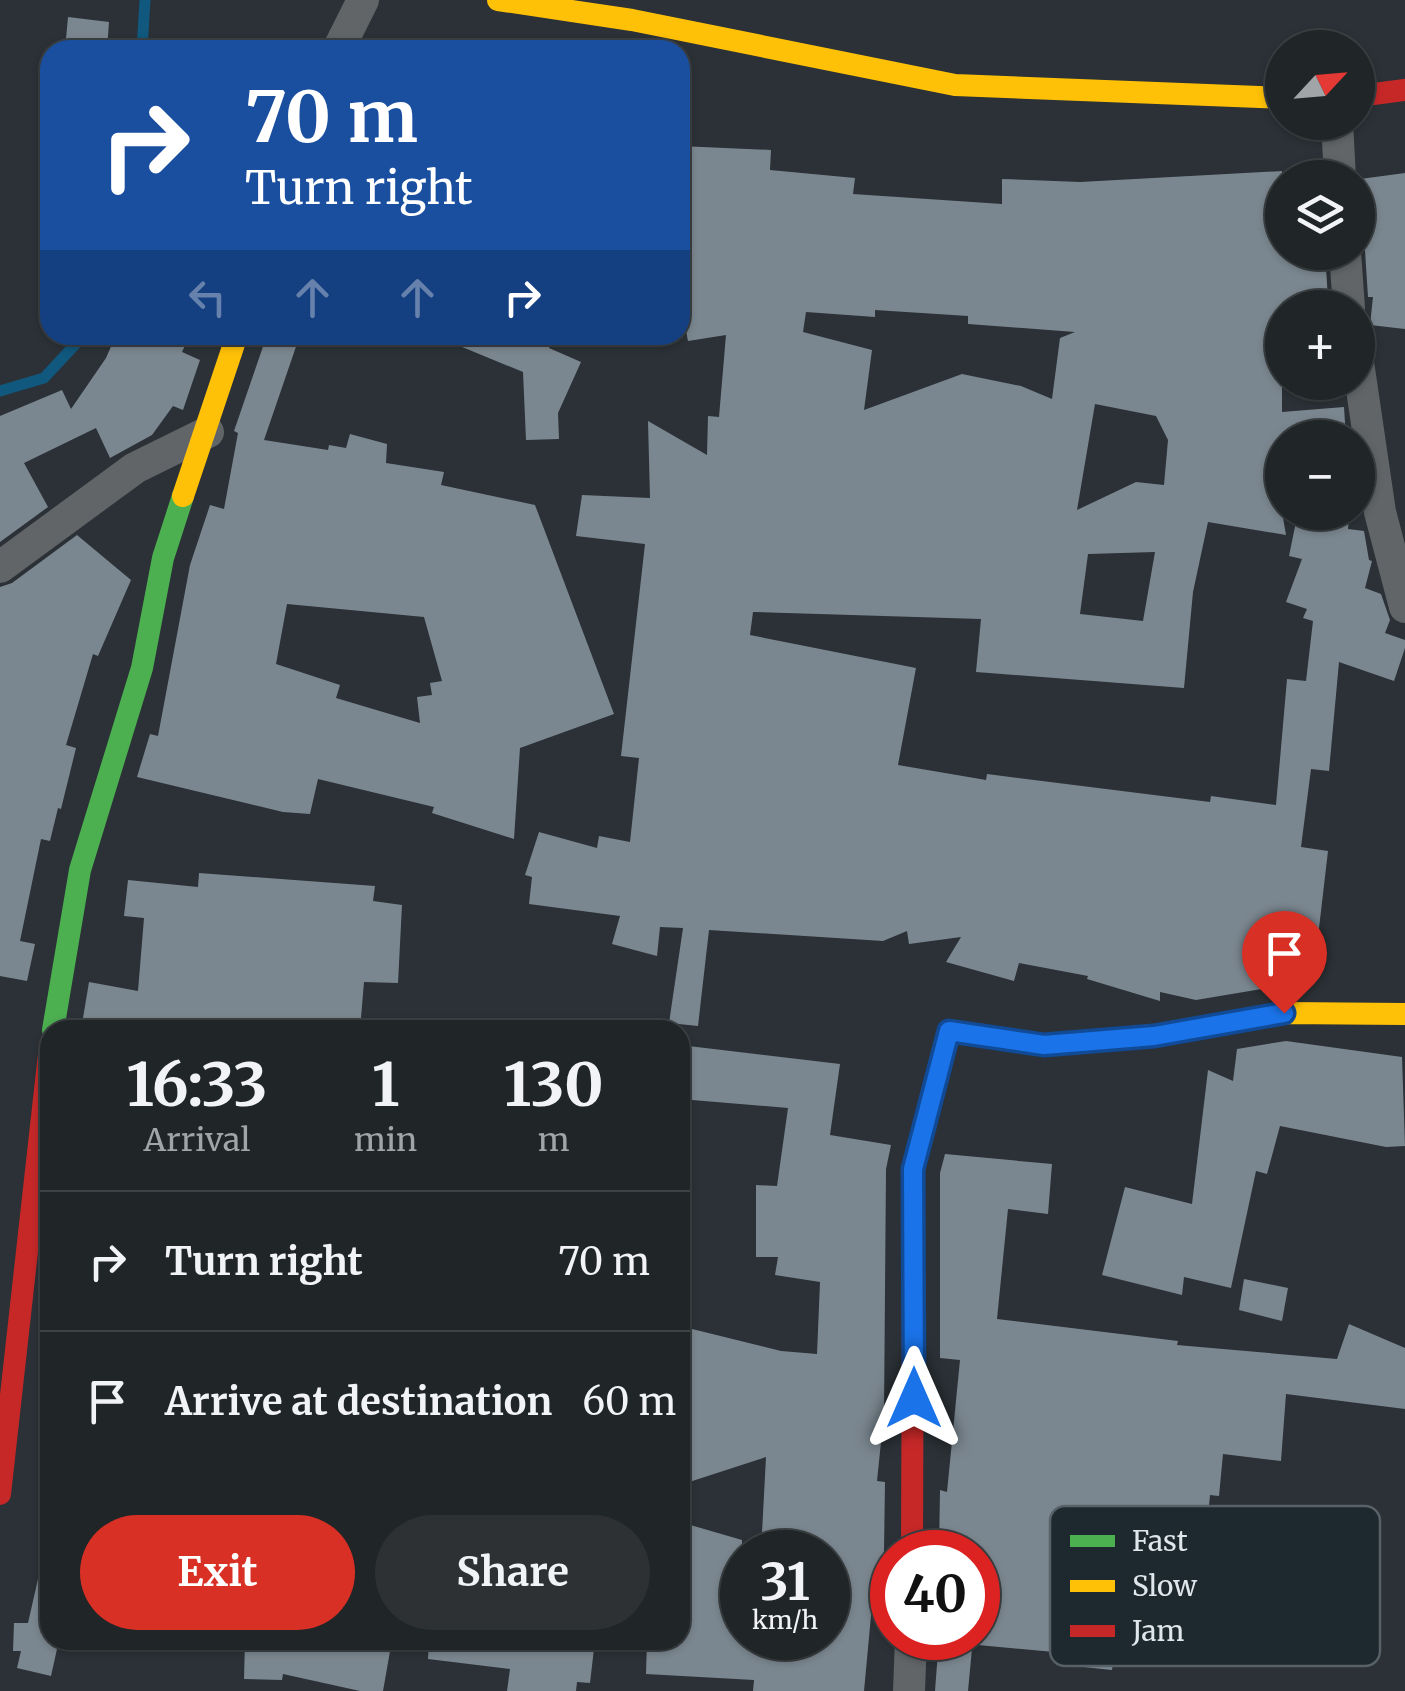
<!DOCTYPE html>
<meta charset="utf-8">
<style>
body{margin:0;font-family:Merriweather,serif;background:#2d3134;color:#f1f3f6;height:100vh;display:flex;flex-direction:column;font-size:38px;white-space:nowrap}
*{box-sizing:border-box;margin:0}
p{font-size:32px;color:#a2a5a8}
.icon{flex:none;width:55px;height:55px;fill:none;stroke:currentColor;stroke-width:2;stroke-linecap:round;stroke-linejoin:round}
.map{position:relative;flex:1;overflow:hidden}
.details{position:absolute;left:40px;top:1020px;width:650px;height:630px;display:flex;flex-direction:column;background:#202528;border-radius:30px;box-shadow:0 2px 8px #0004,0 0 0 2px #3d4245}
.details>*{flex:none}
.banner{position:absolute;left:40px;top:40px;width:650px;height:305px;border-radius:30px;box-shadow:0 2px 8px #0004,0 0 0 2px #3d4245;background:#1a4fa0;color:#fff;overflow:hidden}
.needle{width:65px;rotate:64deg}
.tools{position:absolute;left:1265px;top:30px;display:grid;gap:20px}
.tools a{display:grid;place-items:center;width:110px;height:110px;border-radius:50%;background:#202528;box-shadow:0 2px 8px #0004,0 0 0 2px #3d4245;font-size:50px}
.speed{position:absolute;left:720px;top:1530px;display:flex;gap:20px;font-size:50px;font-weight:700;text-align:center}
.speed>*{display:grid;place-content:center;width:130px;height:130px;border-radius:50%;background:#202528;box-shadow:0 2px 8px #0004,0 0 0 2px #3d4245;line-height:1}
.speed small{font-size:25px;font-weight:400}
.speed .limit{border:15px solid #d22;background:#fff;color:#111}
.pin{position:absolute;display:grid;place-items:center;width:85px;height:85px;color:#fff;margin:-102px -42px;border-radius:50% 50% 50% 0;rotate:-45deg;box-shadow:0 0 10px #0007}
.pin .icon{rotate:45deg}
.me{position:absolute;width:110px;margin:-55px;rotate:0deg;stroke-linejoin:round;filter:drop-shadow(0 0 8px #0008)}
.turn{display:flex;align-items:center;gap:35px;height:210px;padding:0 40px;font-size:45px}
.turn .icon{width:130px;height:130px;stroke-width:2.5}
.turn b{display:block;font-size:70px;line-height:85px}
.lanes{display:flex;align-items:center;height:95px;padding:0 40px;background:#0003;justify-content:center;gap:50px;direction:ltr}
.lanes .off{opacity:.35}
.eta{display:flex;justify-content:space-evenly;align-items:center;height:170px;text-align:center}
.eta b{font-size:60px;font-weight:700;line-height:70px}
.button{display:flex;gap:20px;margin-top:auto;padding:20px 40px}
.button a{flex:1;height:115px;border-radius:60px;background:#d93025;color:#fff;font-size:40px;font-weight:700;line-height:115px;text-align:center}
.button a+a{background:#2d3134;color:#f1f3f6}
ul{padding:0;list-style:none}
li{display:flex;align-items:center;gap:30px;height:140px;padding:0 40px;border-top:2px solid #3d4245}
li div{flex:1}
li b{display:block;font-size:38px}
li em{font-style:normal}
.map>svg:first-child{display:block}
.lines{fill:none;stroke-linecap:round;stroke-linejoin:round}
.stream{stroke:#10587d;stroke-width:11}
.building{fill:#7b8790;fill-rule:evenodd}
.street{stroke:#616568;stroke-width:32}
.fast{stroke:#4caf50;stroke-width:22}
.slow{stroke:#ffc107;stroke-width:22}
.jam{stroke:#c62828;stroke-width:22}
.route-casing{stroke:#114b97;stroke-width:25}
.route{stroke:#1a73e8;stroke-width:18}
.key{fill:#1e282f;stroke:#586168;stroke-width:2.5}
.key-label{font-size:28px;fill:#e0e7ec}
</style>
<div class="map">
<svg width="1405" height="1691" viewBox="0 0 1405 1691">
<rect width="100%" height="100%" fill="#2b3136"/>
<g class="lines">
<path class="stream" d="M 142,50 L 145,0
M 0,391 L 44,378 L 84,335"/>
</g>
<path class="building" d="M 68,17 L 109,22 L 107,50 L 65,50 Z
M 680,146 L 771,150 L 770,170 L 855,178 L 853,194 L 1002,204 L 1002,179 L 1080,182 L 1282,171 L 1282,252 L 1325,252 L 1328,299 L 1282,302 L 1282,412 L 1344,407 L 1346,438 L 1282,438 L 1282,512 L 1286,535 L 1208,522 L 1193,592 L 1184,688 L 976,672 L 981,619 L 753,612 L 750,635 L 916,668 L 898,765 L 986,780 L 987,774 L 1210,802 L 1211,796 L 1276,805 L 1287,679 L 1306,681 L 1313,621 L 1303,618 L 1307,609 L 1286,602 L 1302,559 L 1289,556 L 1298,512 L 1349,518 L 1348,529 L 1364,531 L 1369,560 L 1372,561 L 1365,588 L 1381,594 L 1390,620 L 1385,633 L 1405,640 L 1405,648 L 1394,681 L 1339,662 L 1329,771 L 1311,769 L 1301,847 L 1328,851 L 1314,971 L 1274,961 L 1273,987 L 1196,1000 L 1160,992 L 1160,1001 L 1087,979 L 1088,976 L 1019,963 L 1014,981 L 946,962 L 961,937 L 909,944 L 907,931 L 883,941 L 709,930 L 698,1026 L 669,1023 L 683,928 L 660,927 L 657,956 L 612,944 L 620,916 L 529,904 L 532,877 L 525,875 L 539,832 L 597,848 L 599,836 L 630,842 L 639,758 L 621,756 L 645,544 L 576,536 L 582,495 L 650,498 L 648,421 L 707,455 L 708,416 L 719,417 L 726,335 L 688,341 L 680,300 ZM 875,310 L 968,316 L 968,324 L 1075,332 L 1060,338 L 1052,399 L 1021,386 L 962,374 L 864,410 L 872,350 L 803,332 L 806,312 L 875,317 ZM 1095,404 L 1156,416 L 1168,440 L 1164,485 L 1136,482 L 1077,510 ZM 1155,552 L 1143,621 L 1080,614 L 1088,554 Z
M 1405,173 L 1405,329 L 1370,325 L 1373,297 L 1368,297 L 1365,251 L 1358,237 L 1360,179 Z
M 116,335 L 190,335 L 182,352 L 200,360 L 183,410 L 173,406 L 152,435 L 110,458 L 96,428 L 24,463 L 48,507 L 0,542 L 0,416 L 62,390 L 71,409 L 106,358 Z
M 267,335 L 300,335 L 264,440 L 328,450 L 329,445 L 346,448 L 350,434 L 387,444 L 386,463 L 444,472 L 441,485 L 535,505 L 614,714 L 520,748 L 514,839 L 432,813 L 434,807 L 318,779 L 310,814 L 283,812 L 137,777 L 150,734 L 158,736 L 190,565 L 210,505 L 224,509 L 238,433 L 234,431 ZM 287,604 L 424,617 L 442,681 L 430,683 L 432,695 L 417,697 L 420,723 L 336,698 L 340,685 L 276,664 Z
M 433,335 L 554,335 L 549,348 L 581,362 L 558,413 L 559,439 L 526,440 L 523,372 Z
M 77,535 L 131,580 L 98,656 L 93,654 L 66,745 L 76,748 L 61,809 L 58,808 L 50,841 L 41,839 L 20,941 L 35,944 L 27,981 L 0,976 L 0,587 L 12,583 Z
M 199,873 L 375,886 L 373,901 L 402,905 L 398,983 L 364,982 L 360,1030 L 305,1030 L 271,1024 L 271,1030 L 81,1030 L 89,982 L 138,991 L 144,918 L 124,916 L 128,880 L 198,887 Z
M 1286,1041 L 1402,1057 L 1405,1146 L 1386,1147 L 1280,1126 L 1267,1174 L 1256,1171 L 1231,1288 L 1184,1277 L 1182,1295 L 1102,1275 L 1125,1187 L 1192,1204 L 1208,1070 L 1233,1081 L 1237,1049 Z
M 680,1045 L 840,1064 L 830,1135 L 891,1145 L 886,1169 L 884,1413 L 877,1481 L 885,1482 L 884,1552 L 892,1570 L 892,1596 L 872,1605 L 864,1691 L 753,1691 L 754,1680 L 646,1674 L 647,1640 L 680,1640 L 680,1522 L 742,1540 L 742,1638 L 828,1638 L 828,1552 L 761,1552 L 766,1457 L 680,1485 L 680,1344 L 684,1345 L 688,1328 L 781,1351 L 817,1354 L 820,1282 L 775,1275 L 778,1257 L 756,1257 L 756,1185 L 777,1186 L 788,1108 L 680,1099 Z
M 945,1154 L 1052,1164 L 1048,1214 L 1008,1209 L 997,1319 L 1178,1341 L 1177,1345 L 1337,1359 L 1349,1324 L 1405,1348 L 1405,1409 L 1286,1394 L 1281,1461 L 1223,1454 L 1219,1496 L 1210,1495 L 1202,1584 L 1221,1586 L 1219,1611 L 1235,1613 L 1230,1667 L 1114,1656 L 1112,1670 L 1074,1666 L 1076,1654 L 978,1645 L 978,1552 L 939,1552 L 940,1490 L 947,1492 L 960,1360 L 940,1358 L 940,1173 Z
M 1244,1279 L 1288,1288 L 1282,1321 L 1239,1310 Z
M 38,1579 L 50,1581 L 50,1640 L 59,1640 L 51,1676 L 17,1668 L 21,1651 L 13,1651 L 14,1623 L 28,1623 Z
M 939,1638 L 973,1638 L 968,1691 L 935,1691 Z
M 245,1640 L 392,1640 L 383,1691 L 360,1691 L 283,1674 L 282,1680 L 244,1679 Z
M 429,1640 L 595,1640 L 590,1683 L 577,1682 L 576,1691 L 507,1691 L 510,1669 L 428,1659 Z"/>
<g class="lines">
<path class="street" d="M 338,50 L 363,0
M 1337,122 L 1340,178
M 1345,252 L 1349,308
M 1358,362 L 1380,512 L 1405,607
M 0,567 L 135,468 L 208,432
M 909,1691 L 911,1638"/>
<path class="fast" d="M 53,1030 L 80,870 L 142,668 L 163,558 L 183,496"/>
<path class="slow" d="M 498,0 L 632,20 L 955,85 L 1282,98
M 183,496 L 237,335
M 913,1242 L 913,1169 L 949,1031 L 1044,1045 L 1154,1035 L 1284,1013 L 1405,1014"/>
<path class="jam" d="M 1358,96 L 1405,90
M 0,1494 L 50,1045
M 912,1552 L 913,1242"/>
</g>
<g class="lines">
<defs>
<path id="route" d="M 914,1398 L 913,1169 L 949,1031 L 1044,1045 L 1154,1036 L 1284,1013"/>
</defs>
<use href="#route" class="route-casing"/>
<use href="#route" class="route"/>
</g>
<rect x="1050" y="1506" width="330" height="160" rx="15" class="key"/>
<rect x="1070" y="1535" width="45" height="12" fill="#4caf50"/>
<rect x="1070" y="1580" width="45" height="12" fill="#ffc107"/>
<rect x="1070" y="1625" width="45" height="12" fill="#c62828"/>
<g class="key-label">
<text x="1132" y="1551">Fast</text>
<text x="1132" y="1596">Slow</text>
<text x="1132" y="1641">Jam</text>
</g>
</svg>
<div class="tools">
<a><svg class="needle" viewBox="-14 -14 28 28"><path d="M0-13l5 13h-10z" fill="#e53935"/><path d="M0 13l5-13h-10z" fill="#a2a5a8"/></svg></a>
<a><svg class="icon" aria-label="layers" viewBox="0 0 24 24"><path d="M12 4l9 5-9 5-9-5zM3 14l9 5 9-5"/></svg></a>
<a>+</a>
<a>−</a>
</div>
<div class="speed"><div>31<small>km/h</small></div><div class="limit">40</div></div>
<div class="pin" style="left:1284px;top:1013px;background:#d93025"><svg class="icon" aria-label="arrive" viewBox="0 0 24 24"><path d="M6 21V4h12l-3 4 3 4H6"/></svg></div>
<svg class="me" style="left:914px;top:1398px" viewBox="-20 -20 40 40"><path d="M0-17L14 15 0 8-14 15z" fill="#1a73e8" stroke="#fff" stroke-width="4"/></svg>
<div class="banner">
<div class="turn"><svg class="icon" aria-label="right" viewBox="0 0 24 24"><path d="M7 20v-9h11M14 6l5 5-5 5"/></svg><div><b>70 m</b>Turn right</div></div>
<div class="lanes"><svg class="icon off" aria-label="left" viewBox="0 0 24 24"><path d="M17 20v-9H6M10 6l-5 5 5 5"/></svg><svg class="icon off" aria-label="ahead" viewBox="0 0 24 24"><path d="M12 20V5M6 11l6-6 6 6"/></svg><svg class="icon off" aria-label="ahead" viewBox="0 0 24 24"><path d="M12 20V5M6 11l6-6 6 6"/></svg><svg class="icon" aria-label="right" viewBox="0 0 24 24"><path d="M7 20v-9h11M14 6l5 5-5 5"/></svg></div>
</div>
<section class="details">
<div class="eta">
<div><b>16:33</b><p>Arrival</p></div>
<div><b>1</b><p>min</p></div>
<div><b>130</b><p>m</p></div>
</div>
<ul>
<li><svg class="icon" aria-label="right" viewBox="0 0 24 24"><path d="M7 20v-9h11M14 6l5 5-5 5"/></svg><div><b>Turn right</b></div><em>70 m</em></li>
<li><svg class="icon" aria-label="arrive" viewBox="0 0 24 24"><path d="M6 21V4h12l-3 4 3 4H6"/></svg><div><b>Arrive at destination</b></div><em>60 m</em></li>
</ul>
<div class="button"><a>Exit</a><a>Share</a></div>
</section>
</div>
